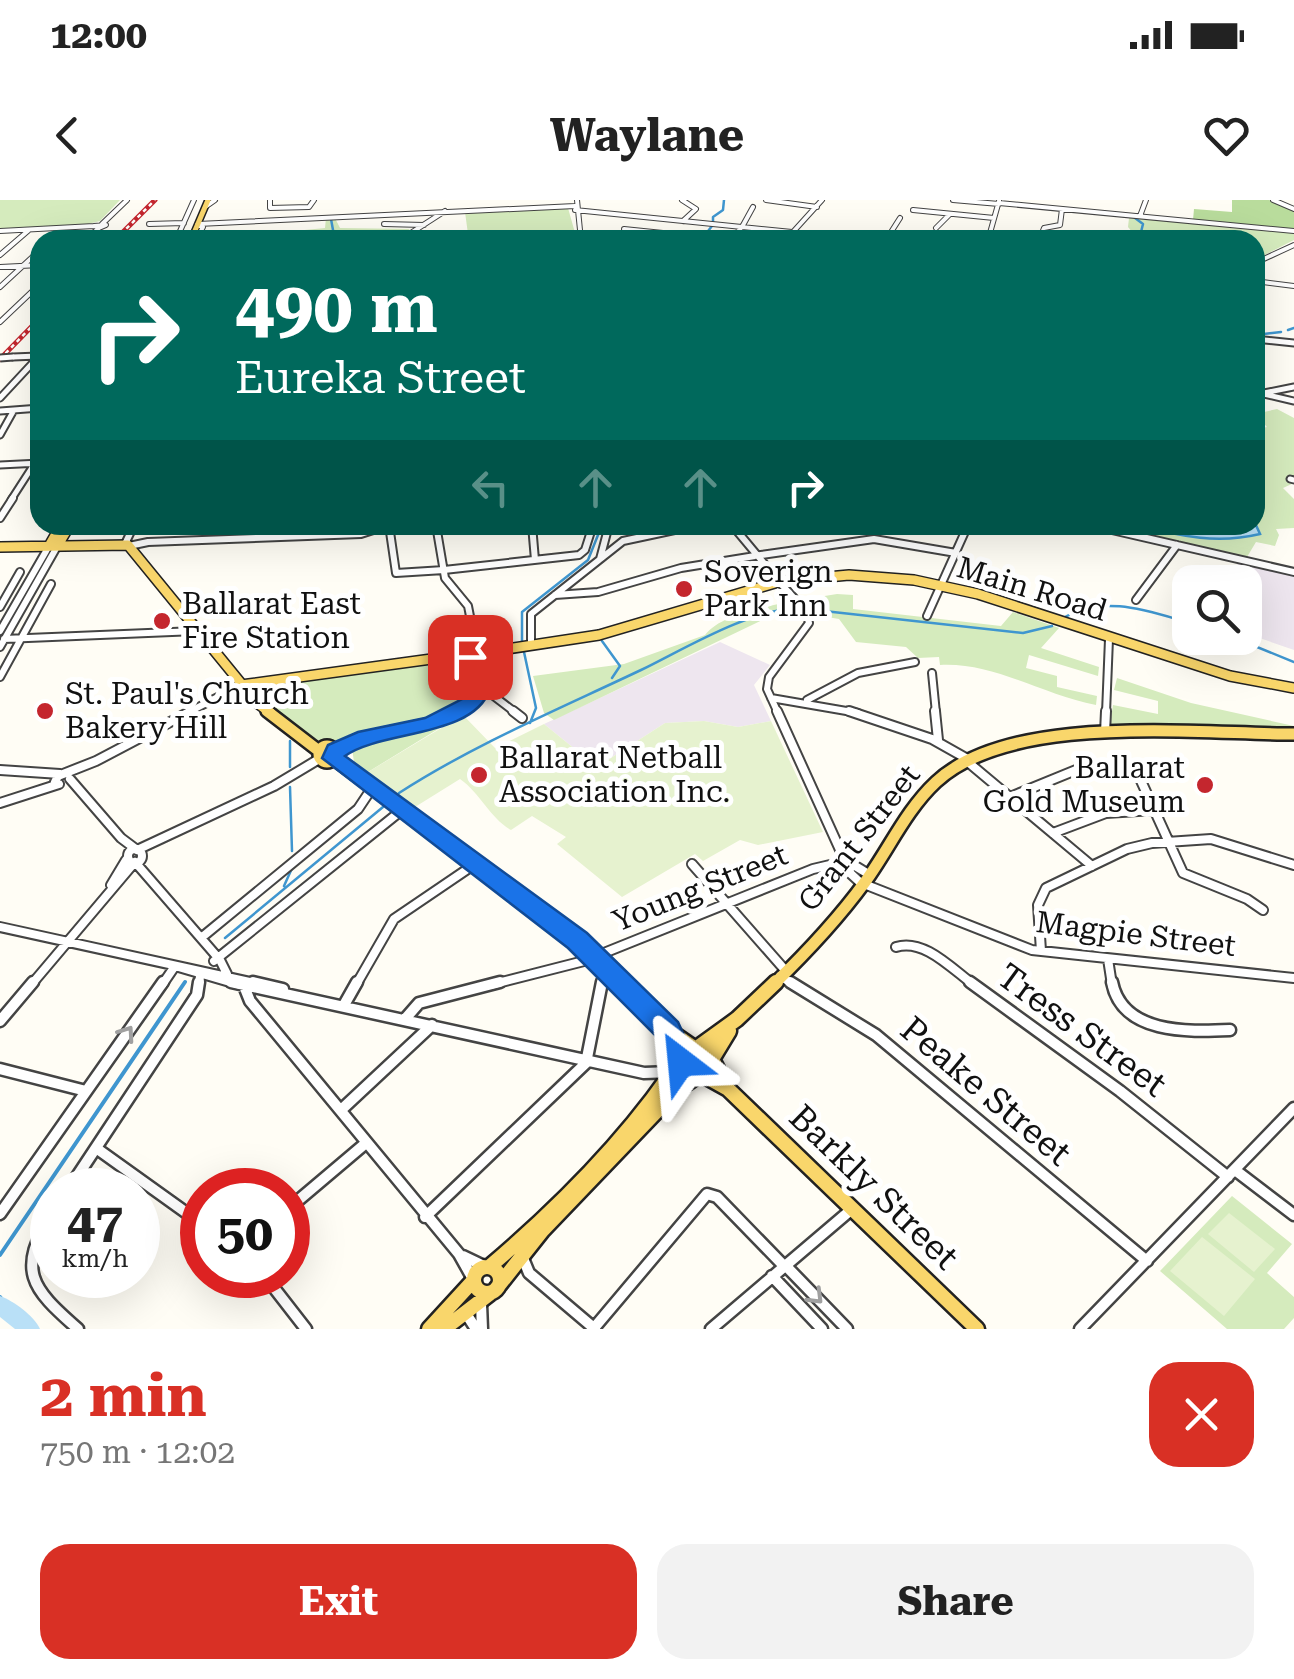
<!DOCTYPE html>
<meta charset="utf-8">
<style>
body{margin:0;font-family:"Roboto Serif",serif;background:#f2f2f2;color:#222;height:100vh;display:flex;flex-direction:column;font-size:38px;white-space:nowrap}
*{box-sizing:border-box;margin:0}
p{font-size:32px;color:#767676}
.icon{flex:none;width:55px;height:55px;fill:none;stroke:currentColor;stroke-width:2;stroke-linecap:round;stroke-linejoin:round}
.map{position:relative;height:1129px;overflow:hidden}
.side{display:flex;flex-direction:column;background:#fff;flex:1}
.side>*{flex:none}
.hud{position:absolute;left:30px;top:30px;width:1235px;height:305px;border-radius:30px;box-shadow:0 10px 40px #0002;background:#00695c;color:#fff;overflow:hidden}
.controls{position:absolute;left:1172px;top:365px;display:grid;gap:20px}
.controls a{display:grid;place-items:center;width:90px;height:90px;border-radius:20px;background:#fff;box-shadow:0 10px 40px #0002;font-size:50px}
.speed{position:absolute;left:30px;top:968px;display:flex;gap:20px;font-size:50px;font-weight:700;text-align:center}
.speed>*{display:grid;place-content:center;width:130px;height:130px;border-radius:50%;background:#fff;box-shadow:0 10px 40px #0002;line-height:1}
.speed small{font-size:25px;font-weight:400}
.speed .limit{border:15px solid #d22;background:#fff;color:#111}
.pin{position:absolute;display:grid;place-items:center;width:85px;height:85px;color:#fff;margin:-42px;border-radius:20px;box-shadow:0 5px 15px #0006}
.me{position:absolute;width:110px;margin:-55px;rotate:331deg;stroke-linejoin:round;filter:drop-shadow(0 0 8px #0008)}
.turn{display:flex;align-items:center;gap:35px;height:210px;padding:0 40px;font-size:45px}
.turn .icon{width:130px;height:130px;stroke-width:2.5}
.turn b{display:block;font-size:70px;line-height:85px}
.lanes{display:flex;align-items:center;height:95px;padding:0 40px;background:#0003;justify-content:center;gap:50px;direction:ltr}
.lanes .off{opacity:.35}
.round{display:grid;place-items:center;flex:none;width:105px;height:105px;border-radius:30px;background:#f2f2f2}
.overview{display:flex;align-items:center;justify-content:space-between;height:170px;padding:0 40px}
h1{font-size:60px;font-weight:700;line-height:75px;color:#d93025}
.primary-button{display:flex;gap:20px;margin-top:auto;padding:20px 40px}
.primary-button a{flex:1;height:115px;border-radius:30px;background:#d93025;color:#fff;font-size:40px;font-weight:700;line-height:115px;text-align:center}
.primary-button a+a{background:#f2f2f2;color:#222}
.status{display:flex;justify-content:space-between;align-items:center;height:70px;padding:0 50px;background:#fff;direction:ltr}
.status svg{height:28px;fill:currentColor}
header{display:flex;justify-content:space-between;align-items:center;height:130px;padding:0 40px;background:#fff;font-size:45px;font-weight:700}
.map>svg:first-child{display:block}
.industrial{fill:#eee6ef}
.green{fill:#d5ebbd}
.forest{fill:#b9dc9c}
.pitch{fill:#e6f2cf}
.water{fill:#b9e0f7;stroke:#3f96cf;stroke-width:2.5}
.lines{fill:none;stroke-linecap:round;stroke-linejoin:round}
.stream-far1{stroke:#3f96cf;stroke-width:2.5}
.stream{stroke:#3f96cf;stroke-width:4}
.river{fill:#b9e0f7;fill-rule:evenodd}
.minor-far4-casing{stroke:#444;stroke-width:6}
.minor-far3-casing{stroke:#444;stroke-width:9}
.minor-far2-casing{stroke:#444;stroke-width:10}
.minor-far1-casing{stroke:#444;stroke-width:12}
.minor-casing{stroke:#444;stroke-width:15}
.major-far3-casing{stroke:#222;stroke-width:8}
.major-far2-casing{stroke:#222;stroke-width:12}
.major-far1-casing{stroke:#222;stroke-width:16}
.major-casing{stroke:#222;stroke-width:19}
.minor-far4{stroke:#fff;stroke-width:4}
.minor-far3{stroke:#fff;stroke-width:5}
.minor-far2{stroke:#fff;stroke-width:6}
.minor-far1{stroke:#fff;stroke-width:8}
.minor{stroke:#fff;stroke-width:10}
.major-far3{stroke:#f9d66b;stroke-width:5}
.major-far2{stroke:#f9d66b;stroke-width:9}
.major-far1{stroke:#f9d66b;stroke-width:11}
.major{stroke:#f9d66b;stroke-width:14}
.rail-casing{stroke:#c4262e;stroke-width:5}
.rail{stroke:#fff;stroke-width:2.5;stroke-dasharray:4;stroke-linecap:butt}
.minor-bridge-casing{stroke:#444;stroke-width:9;stroke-linecap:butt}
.minor-bridge{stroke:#fff;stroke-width:5}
.oneway{stroke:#a0a0a0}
.route{fill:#1a73e8;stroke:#114b97;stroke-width:2.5}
.poi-dot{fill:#c4262e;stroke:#fff;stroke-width:4}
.labels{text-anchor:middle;stroke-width:10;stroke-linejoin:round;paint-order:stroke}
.poi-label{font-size:30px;fill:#111;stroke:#fff;text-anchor:start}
.street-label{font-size:30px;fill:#111;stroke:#fff}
.near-street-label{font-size:35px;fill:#111;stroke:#fff}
</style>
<div class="status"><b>12:00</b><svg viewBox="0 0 49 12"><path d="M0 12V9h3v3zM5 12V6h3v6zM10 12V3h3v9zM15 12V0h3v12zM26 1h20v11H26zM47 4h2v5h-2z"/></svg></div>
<header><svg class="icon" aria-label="back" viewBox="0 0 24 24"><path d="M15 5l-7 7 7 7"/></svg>Waylane<svg class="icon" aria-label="heart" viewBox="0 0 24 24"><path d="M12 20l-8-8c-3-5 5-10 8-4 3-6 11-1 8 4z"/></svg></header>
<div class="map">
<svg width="1294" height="1129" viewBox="0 0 1294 1129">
<rect width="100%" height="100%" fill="#fffdf5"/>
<path class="industrial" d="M 1238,363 L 1294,376 L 1294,450 L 1245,433 L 1245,382 L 1193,382 L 1198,373 L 1232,380 Z
M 720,442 L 770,465 L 754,485 L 771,521 L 738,527 L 704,521 L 665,523 L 597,567 L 544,524 Z"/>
<path class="green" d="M 0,0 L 120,0 L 100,21 L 80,26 L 0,29 Z
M 568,8 L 577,40 L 498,40 L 506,33 L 468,34 L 465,12 Z
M 326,18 L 335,18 L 340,28 L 410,29 L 396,38 L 366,35 L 365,40 L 313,40 L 316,34 L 204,40 L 325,28 Z
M 1129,18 L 1294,32 L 1294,40 L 1255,60 L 1255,40 L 1128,40 L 1133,33 L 1128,27 Z
M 1277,209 L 1294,218 L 1294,283 L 1283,288 L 1294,299 L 1294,328 L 1276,329 L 1279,335 L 1275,346 L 1256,342 L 1247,357 L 1110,325 L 1255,325 L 1255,230 L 1267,227 L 1255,214 Z
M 837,394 L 853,395 L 853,409 L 1001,426 L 1013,412 L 1059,428 L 1041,448 L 1099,467 L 1098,476 L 1029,455 L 1026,468 L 1057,476 L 1057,487 L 1097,496 L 1096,505 C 1043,495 994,462 940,465 L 939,457 L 918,458 L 906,447 L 856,442 L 839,419 L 821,416 L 806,399 Z
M 789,402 L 799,412 L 779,412 L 554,520 L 544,513 L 533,476 L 624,464 L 705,435 C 720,415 763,407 789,402 Z
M 461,460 L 469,464 C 486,525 416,517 378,529 C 362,534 343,546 326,543 C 305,538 271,506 258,490 L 262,486 Z
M 1117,478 L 1191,503 L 1294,526 L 1294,529 L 1114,526 L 1110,524 L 1113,505 L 1158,514 L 1158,501 L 1114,490 Z
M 448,523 L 368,572 L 354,562 L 352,548 L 380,536 Z
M 1232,996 L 1292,1044 L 1267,1073 L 1294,1097 L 1294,1118 L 1284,1129 L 1227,1129 L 1160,1071 Z"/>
<path class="forest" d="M 1232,0 L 1269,0 L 1294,11 L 1294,30 L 1193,20 L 1194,9 L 1232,12 Z"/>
<path class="pitch" d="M 463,515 L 495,548 L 544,524 L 597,567 L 665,523 L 704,521 L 738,527 L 771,521 L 823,632 L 758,645 L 740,640 L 703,661 L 695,654 L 622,697 L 557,644 L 566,637 L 532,616 L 511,630 C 490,618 480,593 460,579 L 415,607 L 368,572 Z
M 1229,1013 L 1275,1049 L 1254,1072 L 1208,1034 Z
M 1202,1037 L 1255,1079 L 1224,1116 L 1170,1071 Z"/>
<path class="water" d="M 1255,323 L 1260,334 C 1218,344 1182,337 1141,325 Z"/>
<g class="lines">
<path class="stream-far1" d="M 1135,18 L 1143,24 L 1139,40
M 331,19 L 333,30
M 713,22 L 713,17 L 723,10 L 724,0
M 325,40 L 329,34
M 701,40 L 712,26
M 1145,40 L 1192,33
M 1288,130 L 1294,128
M 1255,135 L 1281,132
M 806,409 L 1023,433 L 1052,426
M 1063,418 C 1104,394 1148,411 1190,423
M 1235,438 L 1294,462
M 522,441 L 522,412 L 588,360 L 602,325
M 602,441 L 620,466 L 612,478
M 524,452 L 536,508 L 530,523
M 290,541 L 290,567
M 290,587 L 292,651
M 399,593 C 475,544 559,509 641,470 C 686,448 748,410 798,408
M 284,686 L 293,666
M 225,738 L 383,607"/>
<path class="stream" d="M 0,1055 L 185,782
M 0,1097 L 11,1112"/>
<path class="river" d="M 0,1096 C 14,1101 34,1116 40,1129 L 15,1129 L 0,1117 Z"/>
<defs>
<path id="minor-far4" d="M 270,0 L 270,8 L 309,7 L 314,0
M 577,0 L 581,40
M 682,0 L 696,9 L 683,21
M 766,0 L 817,7
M 953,0 L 999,4
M 1273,0 L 1294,9
M 999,3 L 1294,31
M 205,7 L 215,0
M 575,10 L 792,32
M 913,10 L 994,18
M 1140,16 L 1146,0
M 102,24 L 127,0
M 149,24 L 184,23
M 198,24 L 575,6
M 384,24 L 424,25
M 106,25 L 99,28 L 94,26 Z
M 742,27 L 753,7
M 936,28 L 950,14
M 624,29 L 692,36
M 0,31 L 94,26
M 793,32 L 822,0
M 1042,33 L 1044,28 L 1060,25 L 1062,9
M 798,34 L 862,40
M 85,40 L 99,28
M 176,40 L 194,0
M 196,40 L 203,27 L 197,25
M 400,40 L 445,11
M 730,40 L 742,27
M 886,40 L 900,18
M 988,40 L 999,1
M 0,55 L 29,30
M 1255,63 L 1294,45
M 0,67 L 40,65
M 1255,81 L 1294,86
M 0,87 L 40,50
M 0,122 L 40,84"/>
<path id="minor-far3" d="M 1255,139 L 1294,143
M 13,157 L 38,156
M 1255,192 L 1294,201
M 1259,194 L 1294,187
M 0,198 L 40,155
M 0,211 L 40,208
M 0,235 L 14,210
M 0,265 L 40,263
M 1290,279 L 1294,280
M 11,300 L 40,255"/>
<path id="minor-far2" d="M 0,318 L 13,298
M 436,325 L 445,378 L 468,406 L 476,447
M 532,325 L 535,360
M 732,325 L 777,379
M 1090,325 L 1294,372
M 125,344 L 134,325
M 129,346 L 148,342 L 361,334 L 389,325 L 396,373 L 444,370
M 754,356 L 874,339 L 956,353
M 600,359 L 609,325
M 444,370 L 579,355 L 585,350 L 593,325
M 555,395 L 598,392 L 681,368 L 755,356
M 1136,400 L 1177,345
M 0,407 L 20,372
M 927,416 L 968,325
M 0,431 L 49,346
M 4,439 L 196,431
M 531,446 L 531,414 L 623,341 L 698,325
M 0,447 L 58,345
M 932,473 L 936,513
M 0,477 L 51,384
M 482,487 L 516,513
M 771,498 L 858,513
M 807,500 L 858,473 L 915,462
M 187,513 L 241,485
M 456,513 L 481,491 L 477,458
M 778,513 L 767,489 L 769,477 L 809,423 L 806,411 L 782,385
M 1106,513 L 1109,439"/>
<path id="minor-far1" d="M 513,511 L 522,518
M 777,511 L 851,674 L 863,685
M 849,511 L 932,539 L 971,561
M 935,511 L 938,540
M 1105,533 L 1106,511
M 336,550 L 375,534 L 436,521 L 461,511
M 969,563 L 1092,666
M 0,570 L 60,574
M 70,579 L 121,638 L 137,650
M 55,582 L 58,576 L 96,561 L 191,511
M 1010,597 L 1076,570 L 1137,572 L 1183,673 L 1247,699 L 1263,710
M 0,603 L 59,584
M 1053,633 L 1106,613 L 1154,610
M128 656a7 7 0 1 1 14 0a7 7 0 1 1-14 0Z
M 137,650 L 274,586 L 319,559
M 847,661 L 870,675
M 135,662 L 220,760 L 227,774
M 692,664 L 785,770
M 864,684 L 1032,750 L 1294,778
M 111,685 L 126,660
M 0,727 L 264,785
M 201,738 L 358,609 L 372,588
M 896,747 C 924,738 952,769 974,785
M 1041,751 L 1038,705 L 1046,688 L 1127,649 L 1152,643 L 1211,639 L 1294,665
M 1108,759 L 1112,785
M 214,761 L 402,610
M 175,766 L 240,785
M 780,776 L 794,785
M 31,785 L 135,662
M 162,785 L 175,766
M 199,785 L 200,776
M 356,785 L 394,719 L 475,664
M 490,785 L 584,761 L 813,669 L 847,661
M 602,785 L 609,771"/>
<path id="minor" d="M 231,782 L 644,873 L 672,872
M 253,782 L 283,789
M 790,782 L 876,835 L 1147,1061
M 970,782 L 1120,891 L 1228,977
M 1112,782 C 1122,834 1187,832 1230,830
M 244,786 L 250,801 L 459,1054 L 473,1079
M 344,805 L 357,782
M 405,819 L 419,803 L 500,782
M 0,821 L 33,782
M 0,869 L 86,891
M 341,910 L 432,825
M 96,948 L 202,1024
M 1235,970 L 1294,1015
M 68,990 L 197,795 L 199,782
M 288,1009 L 366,943
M 52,1013 C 17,1071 30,1087 78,1129
M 0,1014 L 163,782
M 425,1017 L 586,863 L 602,782
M 463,1056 L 486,1067
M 522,1056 L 529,1073 L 595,1129
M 785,1065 L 847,1129
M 264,1075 L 306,1129
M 772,1076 L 822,1129
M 481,1104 L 482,1129
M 465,1112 L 476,1129
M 594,1128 L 707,994 L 717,997 L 784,1066
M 711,1129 L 852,1009
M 1080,1129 L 1294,908"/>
<path id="major-far3" d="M 191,40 L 208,0"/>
<path id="major-far2" d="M 58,345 L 70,325
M 49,346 L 61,325
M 0,347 L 128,345 L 257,503 L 271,513
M 784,381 L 849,375 L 914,380 L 978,394 L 1230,476 L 1294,488
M 468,454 L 479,458 L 487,452 L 599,435 L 775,383
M 241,485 L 468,454 L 476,447 L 487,452"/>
<path id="major-far1" d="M 267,511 L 319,551
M319 554a8 8 0 1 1 16 0a8 8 0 1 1-16 0Z
M 333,558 L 569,733 L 622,785
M 773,785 C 806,753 838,719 865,682 C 889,649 906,610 936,582 C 1011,512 1196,534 1294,534"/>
<path id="major" d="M 619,782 L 668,830 L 694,848
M 697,848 L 737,819 L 776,782
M 712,859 L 729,831
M 701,874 L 728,889 L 977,1129
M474 1080a13 13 0 1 1 26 0a13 13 0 1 1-26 0Z
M 489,1067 C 562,1005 635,931 686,851 L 697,848 L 708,852 L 725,884
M 496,1089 L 542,1031 L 677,890 L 700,874
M 429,1129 L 473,1081
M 444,1129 L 492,1092"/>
</defs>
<use href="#minor-far4" class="minor-far4-casing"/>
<use href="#minor-far3" class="minor-far3-casing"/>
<use href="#minor-far2" class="minor-far2-casing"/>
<use href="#minor-far1" class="minor-far1-casing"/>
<use href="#minor" class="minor-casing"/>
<use href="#major-far3" class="major-far3-casing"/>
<use href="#major-far2" class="major-far2-casing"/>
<use href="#major-far1" class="major-far1-casing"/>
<use href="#major" class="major-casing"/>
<use href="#minor-far4" class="minor-far4"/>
<use href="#minor-far3" class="minor-far3"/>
<use href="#minor-far2" class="minor-far2"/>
<use href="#minor-far1" class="minor-far1"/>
<use href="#minor" class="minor"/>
<use href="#major-far3" class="major-far3"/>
<use href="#major-far2" class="major-far2"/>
<use href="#major-far1" class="major-far1"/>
<use href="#major" class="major"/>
<defs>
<path id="rail" d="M 115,40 L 155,0
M 0,159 L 40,118"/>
</defs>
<use href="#rail" class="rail-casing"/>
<use href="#rail" class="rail"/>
<defs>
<path id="minor-bridge" d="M 0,158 L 13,157"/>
</defs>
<use href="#minor-bridge" class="minor-bridge-casing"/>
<use href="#minor-bridge" class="minor-bridge"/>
</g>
<defs><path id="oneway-chevron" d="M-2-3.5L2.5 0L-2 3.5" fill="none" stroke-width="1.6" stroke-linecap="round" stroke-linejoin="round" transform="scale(2.5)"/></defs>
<g class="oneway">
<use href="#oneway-chevron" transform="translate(127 833) rotate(-55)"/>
<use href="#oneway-chevron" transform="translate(816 1097) rotate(45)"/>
</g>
<path class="route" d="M 470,451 L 487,458 C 489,468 493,481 490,489 C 474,538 381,530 345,556 L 587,733 L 678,822 L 696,862 L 692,871 L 681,875 L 671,871 L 656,836 L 568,748 L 322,558 L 328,545 L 358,532 L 425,518 L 464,498 L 471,486 L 468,462 L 460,457 Z"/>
<g class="poi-dot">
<circle cx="684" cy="389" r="10"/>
<circle cx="162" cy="421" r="10"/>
<circle cx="45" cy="511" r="10"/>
<circle cx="479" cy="575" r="10"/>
<circle cx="1205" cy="585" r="10"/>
</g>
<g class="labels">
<g class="poi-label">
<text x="704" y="382">Soverign<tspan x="704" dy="34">Park Inn</tspan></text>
<text x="182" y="414">Ballarat East<tspan x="182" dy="34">Fire Station</tspan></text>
<text x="65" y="504">St. Paul's Church<tspan x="65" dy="34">Bakery Hill</tspan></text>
<text x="499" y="568">Ballarat Netball<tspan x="499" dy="34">Association Inc.</tspan></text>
<text x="1185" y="578" text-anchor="end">Ballarat<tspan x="1185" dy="34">Gold Museum</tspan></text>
</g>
<g class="street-label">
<text transform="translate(1032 389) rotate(17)" y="10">Main Road</text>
<text transform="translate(859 638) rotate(-52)" y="10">Grant Street</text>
<text transform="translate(700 688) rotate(-22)" y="10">Young Street</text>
<text transform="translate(1136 734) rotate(7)" y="10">Magpie Street</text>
</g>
<g class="near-street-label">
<text transform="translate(1082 830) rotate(36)" y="12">Tress Street</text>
<text transform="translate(986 891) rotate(40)" y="12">Peake Street</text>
<text transform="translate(874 987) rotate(44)" y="12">Barkly Street</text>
</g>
</g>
</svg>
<div class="controls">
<a><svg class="icon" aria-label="search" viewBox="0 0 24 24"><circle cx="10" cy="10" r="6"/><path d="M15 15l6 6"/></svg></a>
</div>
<div class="speed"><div>47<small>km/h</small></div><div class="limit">50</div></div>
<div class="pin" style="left:470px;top:457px;background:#d93025"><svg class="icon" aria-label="arrive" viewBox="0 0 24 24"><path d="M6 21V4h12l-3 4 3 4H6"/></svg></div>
<svg class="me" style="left:681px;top:862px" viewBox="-20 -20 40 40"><path d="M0-17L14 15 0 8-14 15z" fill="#1a73e8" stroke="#fff" stroke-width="4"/></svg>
<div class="hud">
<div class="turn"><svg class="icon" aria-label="right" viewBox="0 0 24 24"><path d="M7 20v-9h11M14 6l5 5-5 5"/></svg><div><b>490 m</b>Eureka Street</div></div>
<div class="lanes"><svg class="icon off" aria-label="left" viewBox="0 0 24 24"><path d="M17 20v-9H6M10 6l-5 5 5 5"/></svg><svg class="icon off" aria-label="ahead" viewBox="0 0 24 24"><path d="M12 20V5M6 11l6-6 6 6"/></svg><svg class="icon off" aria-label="ahead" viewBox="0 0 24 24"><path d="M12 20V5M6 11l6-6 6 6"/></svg><svg class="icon" aria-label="right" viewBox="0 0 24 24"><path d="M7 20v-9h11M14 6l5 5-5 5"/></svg></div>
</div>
</div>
<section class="side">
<div class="overview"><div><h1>2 min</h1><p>750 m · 12:02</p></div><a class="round" style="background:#d93025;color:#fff"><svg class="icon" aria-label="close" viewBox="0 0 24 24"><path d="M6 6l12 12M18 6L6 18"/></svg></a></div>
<div class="primary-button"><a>Exit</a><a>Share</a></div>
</section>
